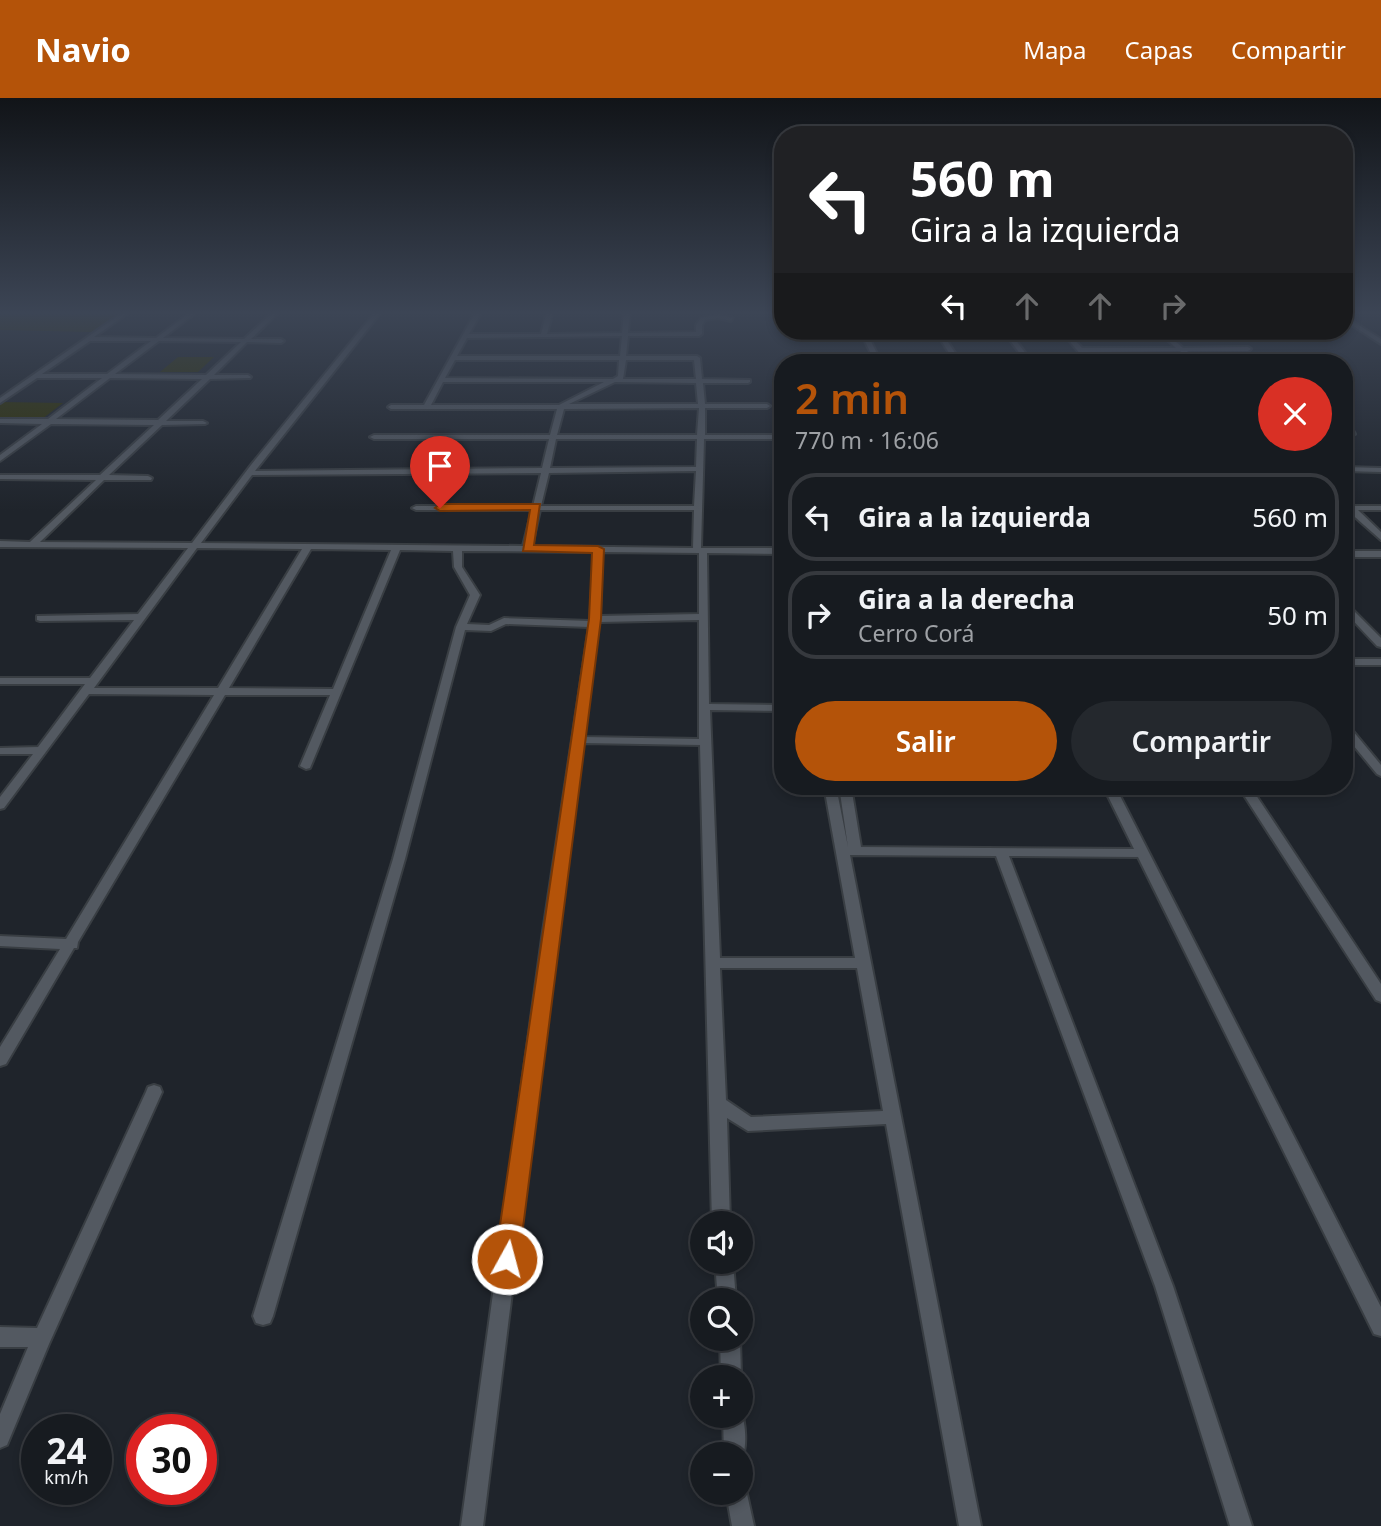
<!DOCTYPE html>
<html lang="es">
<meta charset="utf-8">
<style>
body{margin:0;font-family:"Noto Sans",sans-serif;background:#24282d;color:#f1f3f6;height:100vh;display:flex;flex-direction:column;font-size:26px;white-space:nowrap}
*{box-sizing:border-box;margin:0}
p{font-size:23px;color:#9ea1a5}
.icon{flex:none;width:38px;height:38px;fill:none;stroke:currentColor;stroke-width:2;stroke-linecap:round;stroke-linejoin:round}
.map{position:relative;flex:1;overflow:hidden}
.drawer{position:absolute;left:774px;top:256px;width:579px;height:441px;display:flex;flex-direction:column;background:#171b20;border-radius:28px;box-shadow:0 4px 10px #0003,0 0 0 2px #36393e}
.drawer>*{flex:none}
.banner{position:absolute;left:774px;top:28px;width:579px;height:214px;border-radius:28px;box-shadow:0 4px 10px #0003,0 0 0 2px #36393e;background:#202124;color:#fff;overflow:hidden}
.tools{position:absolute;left:690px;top:1113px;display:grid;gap:14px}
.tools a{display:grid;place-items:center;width:63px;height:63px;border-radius:50%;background:#171b20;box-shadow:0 4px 10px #0003,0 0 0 2px #36393e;font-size:35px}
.speed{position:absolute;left:21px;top:1316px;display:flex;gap:14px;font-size:35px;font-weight:700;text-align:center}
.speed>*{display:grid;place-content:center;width:91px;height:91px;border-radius:50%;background:#171b20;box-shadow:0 4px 10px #0003,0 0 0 2px #36393e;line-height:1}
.speed small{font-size:18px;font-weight:400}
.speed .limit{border:10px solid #d22;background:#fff;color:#111}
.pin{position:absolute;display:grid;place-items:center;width:60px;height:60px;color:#fff;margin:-72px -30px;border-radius:50% 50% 50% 0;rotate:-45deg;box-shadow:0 0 7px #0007}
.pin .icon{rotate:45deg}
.me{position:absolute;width:77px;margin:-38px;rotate:7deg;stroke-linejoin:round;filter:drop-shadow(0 0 5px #0008)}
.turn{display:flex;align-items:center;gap:24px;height:147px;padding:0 21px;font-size:32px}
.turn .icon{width:91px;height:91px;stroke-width:2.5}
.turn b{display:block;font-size:49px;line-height:60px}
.lanes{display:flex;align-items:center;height:66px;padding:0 21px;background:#0003;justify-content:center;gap:35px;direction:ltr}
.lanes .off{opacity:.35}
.round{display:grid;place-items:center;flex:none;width:74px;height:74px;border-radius:37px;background:#24282d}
.head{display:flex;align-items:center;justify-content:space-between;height:119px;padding:0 21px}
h1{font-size:42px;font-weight:600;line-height:52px;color:#b45309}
.action{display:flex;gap:14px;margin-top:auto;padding:14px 21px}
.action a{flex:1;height:80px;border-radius:42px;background:#b45309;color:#fff;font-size:28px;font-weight:600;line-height:80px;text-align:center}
.action a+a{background:#24282d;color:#f1f3f6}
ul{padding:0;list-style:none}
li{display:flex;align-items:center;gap:21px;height:88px;margin:0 14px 10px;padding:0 7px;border:4px solid #36393e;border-radius:28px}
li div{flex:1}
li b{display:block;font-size:26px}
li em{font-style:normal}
header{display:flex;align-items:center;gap:42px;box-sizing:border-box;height:98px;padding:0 35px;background:#b45309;color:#fff}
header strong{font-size:33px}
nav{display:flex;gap:38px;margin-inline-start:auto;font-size:24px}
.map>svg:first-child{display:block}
.green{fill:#2f3000}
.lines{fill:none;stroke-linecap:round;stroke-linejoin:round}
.minor-casing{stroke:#393e43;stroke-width:4}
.minor{fill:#535961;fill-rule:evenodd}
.route{fill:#b45309;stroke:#753606;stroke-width:2}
</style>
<header>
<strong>Navio</strong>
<nav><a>Mapa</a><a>Capas</a><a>Compartir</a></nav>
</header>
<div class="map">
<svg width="1381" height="1428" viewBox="0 0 1381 1428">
<rect width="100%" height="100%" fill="#1f242b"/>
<path class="green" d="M 0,213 L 123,213 L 93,234 L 0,232 Z
M 178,259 L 214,259 L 198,274 L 160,274 Z
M 2,304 L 63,305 L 42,321 L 0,321 L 0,306 Z"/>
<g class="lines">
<defs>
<path id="minor" d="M 125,213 L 131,213 L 94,239 L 156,240 L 192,213 L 198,213 L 163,240 L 244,241 L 274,213 L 280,213 L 251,241 L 281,241 L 284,243 L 281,245 L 247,244 L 214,277 L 248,277 L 251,279 L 250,280 L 210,281 L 166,323 L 203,323 L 207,325 L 205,326 L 162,327 L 109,377 L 148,378 L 152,380 L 151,382 L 104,382 L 40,444 L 192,445 L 251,367 L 376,213 L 382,213 L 255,373 L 542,370 L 549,341 L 374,341 L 370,339 L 374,337 L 550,337 L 557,311 L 391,311 L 388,309 L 391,307 L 424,307 L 476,213 L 482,213 L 469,236 L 541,236 L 547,213 L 553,213 L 547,236 L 622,235 L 624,213 L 630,213 L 628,235 L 696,234 L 696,227 L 701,220 L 718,216 L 733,220 L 731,223 L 718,220 L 705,222 L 702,227 L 702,236 L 699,238 L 628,238 L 626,258 L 697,258 L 700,260 L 702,281 L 750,282 L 750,284 L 748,285 L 703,285 L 705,306 L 767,306 L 770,308 L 767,310 L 705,310 L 705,337 L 782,337 L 782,341 L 704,341 L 701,450 L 782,450 L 782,456 L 707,455 L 709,606 L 782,607 L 782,613 L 710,612 L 720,860 L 855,860 L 824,688 L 836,688 L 848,749 L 839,688 L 851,688 L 861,749 L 1134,751 L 1103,688 L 1115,688 L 1381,1209 L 1381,1238 L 1374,1236 L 1138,759 L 1009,758 L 1173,1188 L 1252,1428 L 1230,1428 L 1155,1188 L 996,758 L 850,757 L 981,1428 L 959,1428 L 886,1026 L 748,1033 L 727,1020 L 730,1125 L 712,1125 L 700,647 L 583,645 L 556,840 L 483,1428 L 461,1428 L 542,840 L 589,529 L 506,526 L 491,533 L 465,532 L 405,761 L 273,1218 L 270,1225 L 263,1227 L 256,1225 L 253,1218 L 393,761 L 456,529 L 470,497 L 454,469 L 453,453 L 400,452 L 310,670 L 306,671 L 300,668 L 330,597 L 225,597 L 78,844 L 77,850 L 74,850 L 6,966 L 0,968 L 0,949 L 60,851 L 0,848 L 0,838 L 66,841 L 214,597 L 89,596 L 4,710 L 0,711 L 0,699 L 33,656 L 0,656 L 0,650 L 38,649 L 85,586 L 0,586 L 0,580 L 90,580 L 134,522 L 40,523 L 37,522 L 37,518 L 138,516 L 188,450 L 0,449 L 0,443 L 30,444 L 96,382 L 0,381 L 0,377 L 100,377 L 154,327 L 51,326 L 0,363 L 0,357 L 42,326 L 0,325 L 0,321 L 48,321 L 102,280 L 37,280 L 0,305 L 0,300 ZM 622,238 L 620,258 L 457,258 L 467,240 ZM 90,243 L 151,243 L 107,276 L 42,276 ZM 159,243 L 241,244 L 206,277 L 115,276 ZM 455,262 L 619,262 L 618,278 L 613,281 L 445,280 ZM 626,262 L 694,262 L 696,281 L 623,281 ZM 110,280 L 202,281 L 158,322 L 56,321 ZM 443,284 L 604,284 L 559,307 L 431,307 ZM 615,284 L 696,285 L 698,306 L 569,306 ZM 699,310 L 697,337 L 557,337 L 564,311 ZM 556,341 L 697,341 L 696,369 L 550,370 ZM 696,373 L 694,408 L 541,408 L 549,375 ZM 541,375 L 533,408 L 416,408 L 412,410 L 416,412 L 532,412 L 523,448 L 201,445 L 252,377 ZM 540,412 L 694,412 L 693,450 L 532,448 ZM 197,450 L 302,451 L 218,590 L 94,590 ZM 311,451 L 391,452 L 333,591 L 229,590 ZM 462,453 L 594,454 L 590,523 L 504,520 L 489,527 L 467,526 L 480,497 L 462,469 ZM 602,454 L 699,455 L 699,516 L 600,518 ZM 699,522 L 699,641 L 584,639 L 599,524 ZM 720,870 L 857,870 L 883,1013 L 751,1019 L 726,1002 Z
M 1344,218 L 1381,241 L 1381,246 L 1344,222 Z
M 860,233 L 866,233 L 881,264 L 875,264 Z
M 935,233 L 941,233 L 957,258 L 1021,257 L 1003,233 L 1009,233 L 1032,264 L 1026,264 L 1024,261 L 960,262 L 961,264 L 955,264 Z
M 1061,233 L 1067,233 L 1082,250 L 1176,250 L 1158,233 L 1164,233 L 1183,250 L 1248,249 L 1251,251 L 1248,253 L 1187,253 L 1199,264 L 1193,264 L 1180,253 L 1085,254 L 1093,264 L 1087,264 Z
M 1344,333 L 1354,334 L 1355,336 L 1351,338 L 1344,337 Z
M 1344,369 L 1381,370 L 1381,374 L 1344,373 Z
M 1344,401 L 1353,408 L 1381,408 L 1381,412 L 1358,412 L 1381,434 L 1381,442 L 1347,412 L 1344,408 Z
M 1344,453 L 1381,453 L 1381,459 L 1344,459 Z
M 1344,505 L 1347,506 L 1381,540 L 1381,549 L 1377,548 L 1344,513 Z
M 1344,561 L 1381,561 L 1381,567 L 1344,567 Z
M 1344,626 L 1348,627 L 1381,667 L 1381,678 L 1377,676 L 1344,636 Z
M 1238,688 L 1250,688 L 1381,886 L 1381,904 L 1376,902 Z
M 154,987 L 160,989 L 162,994 L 49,1246 L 7,1347 L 0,1350 L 0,1316 L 28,1249 L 0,1249 L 0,1229 L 37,1230 L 146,994 L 148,989 Z
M 715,1164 L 733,1164 L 736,1202 L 718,1202 Z
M 720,1241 L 740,1241 L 741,1279 L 740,1281 L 721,1279 Z
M 740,1311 C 746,1324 748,1352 740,1364 L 740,1356 L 724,1356 L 723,1318 L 740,1318 Z
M 740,1386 L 745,1387 L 754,1428 L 732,1428 L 726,1395 L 740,1395 Z"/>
</defs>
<use href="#minor" class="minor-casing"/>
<use href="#minor" class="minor"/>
</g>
<linearGradient id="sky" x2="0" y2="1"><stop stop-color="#111418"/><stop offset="0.52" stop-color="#3c4555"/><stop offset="1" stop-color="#3c4555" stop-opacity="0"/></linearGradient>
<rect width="1381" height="413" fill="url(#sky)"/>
<path class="route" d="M 540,406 L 534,447 L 598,448 L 604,451 L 601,521 L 519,1161 L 516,1168 L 507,1172 L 499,1168 L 495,1161 L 589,521 L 592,455 L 523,453 L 530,412 L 440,413 L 435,410 L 440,406 Z"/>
</svg>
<div class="tools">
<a><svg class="icon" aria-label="sound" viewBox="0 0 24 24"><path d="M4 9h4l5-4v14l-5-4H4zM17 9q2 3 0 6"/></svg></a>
<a><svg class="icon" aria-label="search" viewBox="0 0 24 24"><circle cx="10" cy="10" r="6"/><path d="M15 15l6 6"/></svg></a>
<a>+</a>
<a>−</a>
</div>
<div class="speed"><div>24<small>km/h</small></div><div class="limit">30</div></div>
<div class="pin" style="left:440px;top:410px;background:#d93025"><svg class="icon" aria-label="arrive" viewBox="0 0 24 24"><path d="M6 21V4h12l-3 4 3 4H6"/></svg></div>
<svg class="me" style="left:507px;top:1161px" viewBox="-20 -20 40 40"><circle r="17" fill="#b45309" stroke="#fff" stroke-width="3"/><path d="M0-11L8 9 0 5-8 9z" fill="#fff"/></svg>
<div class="banner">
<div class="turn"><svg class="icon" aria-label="left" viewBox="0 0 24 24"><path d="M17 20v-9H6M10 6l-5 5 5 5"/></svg><div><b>560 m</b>Gira a la izquierda</div></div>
<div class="lanes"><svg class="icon" aria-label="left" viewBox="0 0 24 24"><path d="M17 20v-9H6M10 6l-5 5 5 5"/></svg><svg class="icon off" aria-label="ahead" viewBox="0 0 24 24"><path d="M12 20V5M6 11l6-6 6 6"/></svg><svg class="icon off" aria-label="ahead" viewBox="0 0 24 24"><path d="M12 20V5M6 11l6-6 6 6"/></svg><svg class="icon off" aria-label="right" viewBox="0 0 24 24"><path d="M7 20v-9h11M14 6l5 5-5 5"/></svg></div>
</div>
<section class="drawer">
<div class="head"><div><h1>2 min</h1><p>770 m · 16:06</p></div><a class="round" style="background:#d93025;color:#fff"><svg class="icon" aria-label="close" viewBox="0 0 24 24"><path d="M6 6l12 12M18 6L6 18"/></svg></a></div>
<ul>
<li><svg class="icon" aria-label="left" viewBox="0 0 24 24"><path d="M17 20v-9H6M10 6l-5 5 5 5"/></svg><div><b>Gira a la izquierda</b></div><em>560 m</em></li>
<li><svg class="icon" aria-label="right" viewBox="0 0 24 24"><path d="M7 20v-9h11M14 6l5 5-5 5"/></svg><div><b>Gira a la derecha</b><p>Cerro Corá</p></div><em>50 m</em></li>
</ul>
<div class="action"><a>Salir</a><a>Compartir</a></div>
</section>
</div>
